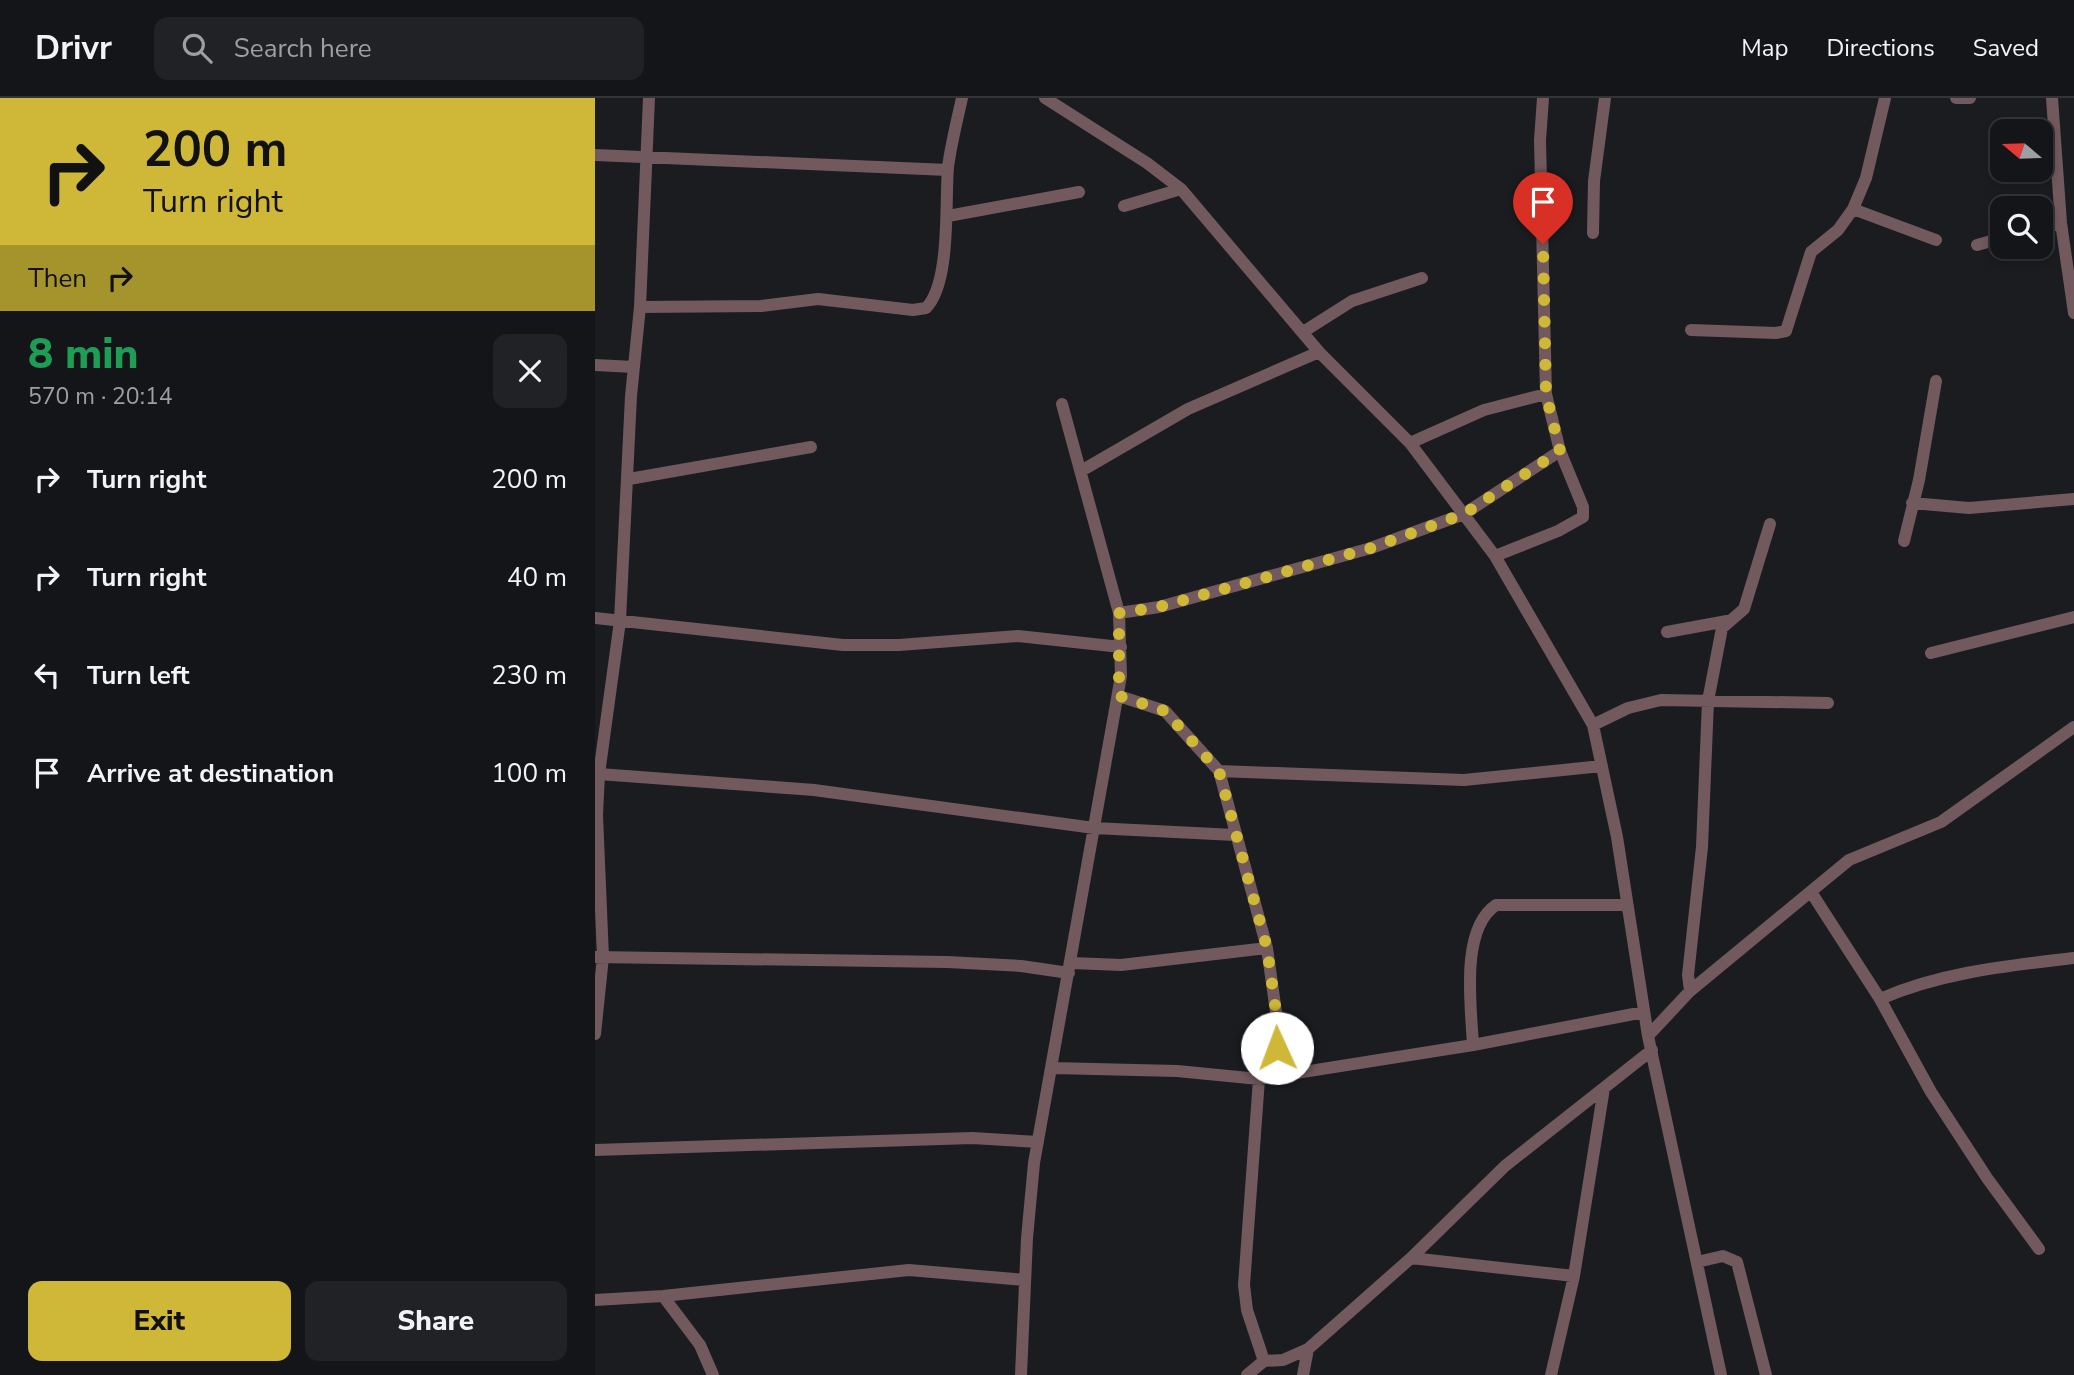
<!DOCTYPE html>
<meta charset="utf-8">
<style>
body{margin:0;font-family:"Nunito Sans",sans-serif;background:#212225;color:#f1f3f6;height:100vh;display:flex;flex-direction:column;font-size:26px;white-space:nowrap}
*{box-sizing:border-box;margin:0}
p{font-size:23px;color:#9d9fa2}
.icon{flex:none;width:38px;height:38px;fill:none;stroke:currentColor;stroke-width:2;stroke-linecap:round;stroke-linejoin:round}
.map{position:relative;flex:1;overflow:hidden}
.panel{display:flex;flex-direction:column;background:#141518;width:595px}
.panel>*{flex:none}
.guide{background:#cfb837;color:#111;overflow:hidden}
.needle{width:46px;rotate:289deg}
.fabs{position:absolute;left:1395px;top:21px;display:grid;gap:14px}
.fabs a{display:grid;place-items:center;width:63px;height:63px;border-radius:14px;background:#141518;box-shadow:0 4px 10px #0003,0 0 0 2px #333437;font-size:35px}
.pin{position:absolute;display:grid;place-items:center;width:60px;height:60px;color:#fff;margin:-72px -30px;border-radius:50% 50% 50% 0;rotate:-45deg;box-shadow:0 0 7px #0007}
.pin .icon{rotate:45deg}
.me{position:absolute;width:77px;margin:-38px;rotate:358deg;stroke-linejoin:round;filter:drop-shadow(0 0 5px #0008)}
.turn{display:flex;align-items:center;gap:24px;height:147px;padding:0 28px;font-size:32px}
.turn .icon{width:91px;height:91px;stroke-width:2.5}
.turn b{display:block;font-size:49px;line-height:60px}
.then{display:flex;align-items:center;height:66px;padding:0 28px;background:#0003;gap:14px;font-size:26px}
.round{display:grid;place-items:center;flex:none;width:74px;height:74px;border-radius:14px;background:#212225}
.overview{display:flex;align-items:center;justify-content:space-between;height:119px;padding:0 28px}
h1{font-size:42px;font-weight:800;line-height:52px;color:#1e9e55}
.primary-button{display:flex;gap:14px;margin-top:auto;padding:14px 28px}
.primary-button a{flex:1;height:80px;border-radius:14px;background:#cfb837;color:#111;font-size:28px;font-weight:800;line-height:80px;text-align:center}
.primary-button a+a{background:#212225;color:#f1f3f6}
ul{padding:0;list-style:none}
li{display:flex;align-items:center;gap:21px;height:98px;padding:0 28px}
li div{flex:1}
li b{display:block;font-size:26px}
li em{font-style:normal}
header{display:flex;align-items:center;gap:42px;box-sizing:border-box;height:98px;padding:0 35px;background:#141518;border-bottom:2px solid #333437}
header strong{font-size:33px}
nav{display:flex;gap:38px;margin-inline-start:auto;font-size:24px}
.search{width:490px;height:63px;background:#212225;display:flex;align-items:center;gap:18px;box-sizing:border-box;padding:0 24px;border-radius:14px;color:#9d9fa2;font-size:26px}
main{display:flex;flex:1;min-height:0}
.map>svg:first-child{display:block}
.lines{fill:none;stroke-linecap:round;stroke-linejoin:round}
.street{stroke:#71595d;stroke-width:12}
.route{stroke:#cfb837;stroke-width:12;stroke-dasharray:0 21.6}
</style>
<header>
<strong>Drivr</strong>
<div class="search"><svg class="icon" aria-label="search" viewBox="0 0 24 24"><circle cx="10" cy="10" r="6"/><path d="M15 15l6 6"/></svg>Search here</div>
<nav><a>Map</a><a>Directions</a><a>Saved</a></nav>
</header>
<main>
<section class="panel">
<div class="guide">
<div class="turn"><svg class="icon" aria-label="right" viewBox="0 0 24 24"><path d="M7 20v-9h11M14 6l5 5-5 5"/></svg><div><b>200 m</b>Turn right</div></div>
<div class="then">Then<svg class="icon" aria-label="right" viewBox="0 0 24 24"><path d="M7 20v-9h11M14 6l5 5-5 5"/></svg></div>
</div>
<div class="overview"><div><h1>8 min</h1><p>570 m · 20:14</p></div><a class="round"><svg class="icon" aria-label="close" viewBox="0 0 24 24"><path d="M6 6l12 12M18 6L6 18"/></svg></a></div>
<ul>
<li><svg class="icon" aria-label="right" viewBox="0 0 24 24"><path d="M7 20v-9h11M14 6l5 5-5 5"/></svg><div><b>Turn right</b></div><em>200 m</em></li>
<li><svg class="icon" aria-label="right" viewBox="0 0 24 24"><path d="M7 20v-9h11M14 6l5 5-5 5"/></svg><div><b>Turn right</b></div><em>40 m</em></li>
<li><svg class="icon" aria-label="left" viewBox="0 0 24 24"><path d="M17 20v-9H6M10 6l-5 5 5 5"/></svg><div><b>Turn left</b></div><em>230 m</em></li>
<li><svg class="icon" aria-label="arrive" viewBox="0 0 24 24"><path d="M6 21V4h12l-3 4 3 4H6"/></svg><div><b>Arrive at destination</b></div><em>100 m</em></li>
</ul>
<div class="primary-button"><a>Exit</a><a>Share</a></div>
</section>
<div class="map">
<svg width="1479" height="1277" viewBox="0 0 1479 1277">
<rect width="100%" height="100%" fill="#1b1c20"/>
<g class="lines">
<path class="street" d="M 450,0 L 552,65 L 586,91 L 724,254 L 815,345 L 900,458 L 998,627 L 1022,739 L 1053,938 L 1126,1277
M 1361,0 L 1375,0
M 1457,0 L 1466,125 L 1479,215
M 0,57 L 353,72
M 529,108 L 586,91
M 1258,111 L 1341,142
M 353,118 L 484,94
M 1446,130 L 1466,125
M 998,135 L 999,83 L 1010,0
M 1382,147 L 1407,140
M 45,209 L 166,208 L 223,201 L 318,212 L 331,210 C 356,185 350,104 353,69 C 356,46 362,23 367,0
M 1096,232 L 1181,235 L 1191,233 L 1216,154 L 1243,132 L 1258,111 L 1271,80 L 1290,0
M 708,234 L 757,203 L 827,180
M 0,267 L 39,269
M 815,345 L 889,312 L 951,296
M 486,373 L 593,311 L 724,254
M 34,381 L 216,349
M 1317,405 L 1374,410 L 1479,401
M 1309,443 L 1324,382 L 1341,283
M 900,458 L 963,433 L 988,419 L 988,409 L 965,353 L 951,296 L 945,42 L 948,0
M 524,515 L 564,509 L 776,450 L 869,416 L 965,353
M 0,520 L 248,547 L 304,547 L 423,538 L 526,549
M 1072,534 L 1132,523
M 1336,555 L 1479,519
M 524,598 L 570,613 L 624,673 L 672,850 L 682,921 L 680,979
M 998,627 L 1033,610 L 1066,602 L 1233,605
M 624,673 L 869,682 L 1007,668
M 4,676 L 219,692 L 499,730 L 640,737
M 1216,794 L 1285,901 L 1336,994 L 1392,1080 L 1444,1151
M 0,859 L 352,864 L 426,868 L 474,875
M 477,865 L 526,867 L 672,850
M 1095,893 L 1093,877 L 1107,749 L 1113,603 L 1127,530 L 1149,511 L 1175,426
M 1285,901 C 1347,874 1412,868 1479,860
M 0,936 L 8,859 L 2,717 L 4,676 L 25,523 L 36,298 L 45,209 L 54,0
M 1053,938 L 1095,893 L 1254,762 L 1346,724 L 1479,629
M 878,947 C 876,908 865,831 901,807 L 1031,807
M 458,970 L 582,973 L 664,981 L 878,947 L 1049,914
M 664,981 L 649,1187 L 652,1212 L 669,1263
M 0,1052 L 377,1040 L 443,1044
M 816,1160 L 979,1178
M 1102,1164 L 1128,1158 L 1142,1164 L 1171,1277
M 68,1198 L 105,1247 L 118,1277
M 0,1202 L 68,1198 L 314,1172 L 430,1182
M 426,1277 L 432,1140 L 439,1065 L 526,578 L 524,515 L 467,306
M 652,1277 L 669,1263 L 688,1262 L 713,1251 L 816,1160 L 910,1068 L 1057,952
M 708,1277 L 713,1251
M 956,1277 L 979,1178 L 1009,990"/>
</g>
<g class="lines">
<path class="route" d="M 682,950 L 682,921 L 672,850 L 624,673 L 570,613 L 524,598 L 524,515 L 564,509 L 776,450 L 869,416 L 965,353 L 951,296 L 948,146"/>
</g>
</svg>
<div class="fabs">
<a><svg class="needle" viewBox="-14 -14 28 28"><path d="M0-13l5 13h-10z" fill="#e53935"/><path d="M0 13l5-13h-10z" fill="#9d9fa2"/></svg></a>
<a><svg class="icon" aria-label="search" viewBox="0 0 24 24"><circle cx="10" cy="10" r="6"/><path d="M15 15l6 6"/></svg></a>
</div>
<div class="pin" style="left:948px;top:146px;background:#d93025"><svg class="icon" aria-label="arrive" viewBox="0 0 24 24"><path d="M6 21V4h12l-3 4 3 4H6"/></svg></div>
<svg class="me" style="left:682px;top:950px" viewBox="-20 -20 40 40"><circle r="19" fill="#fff"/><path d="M0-13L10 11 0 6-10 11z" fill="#cfb837"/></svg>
</div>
</main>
